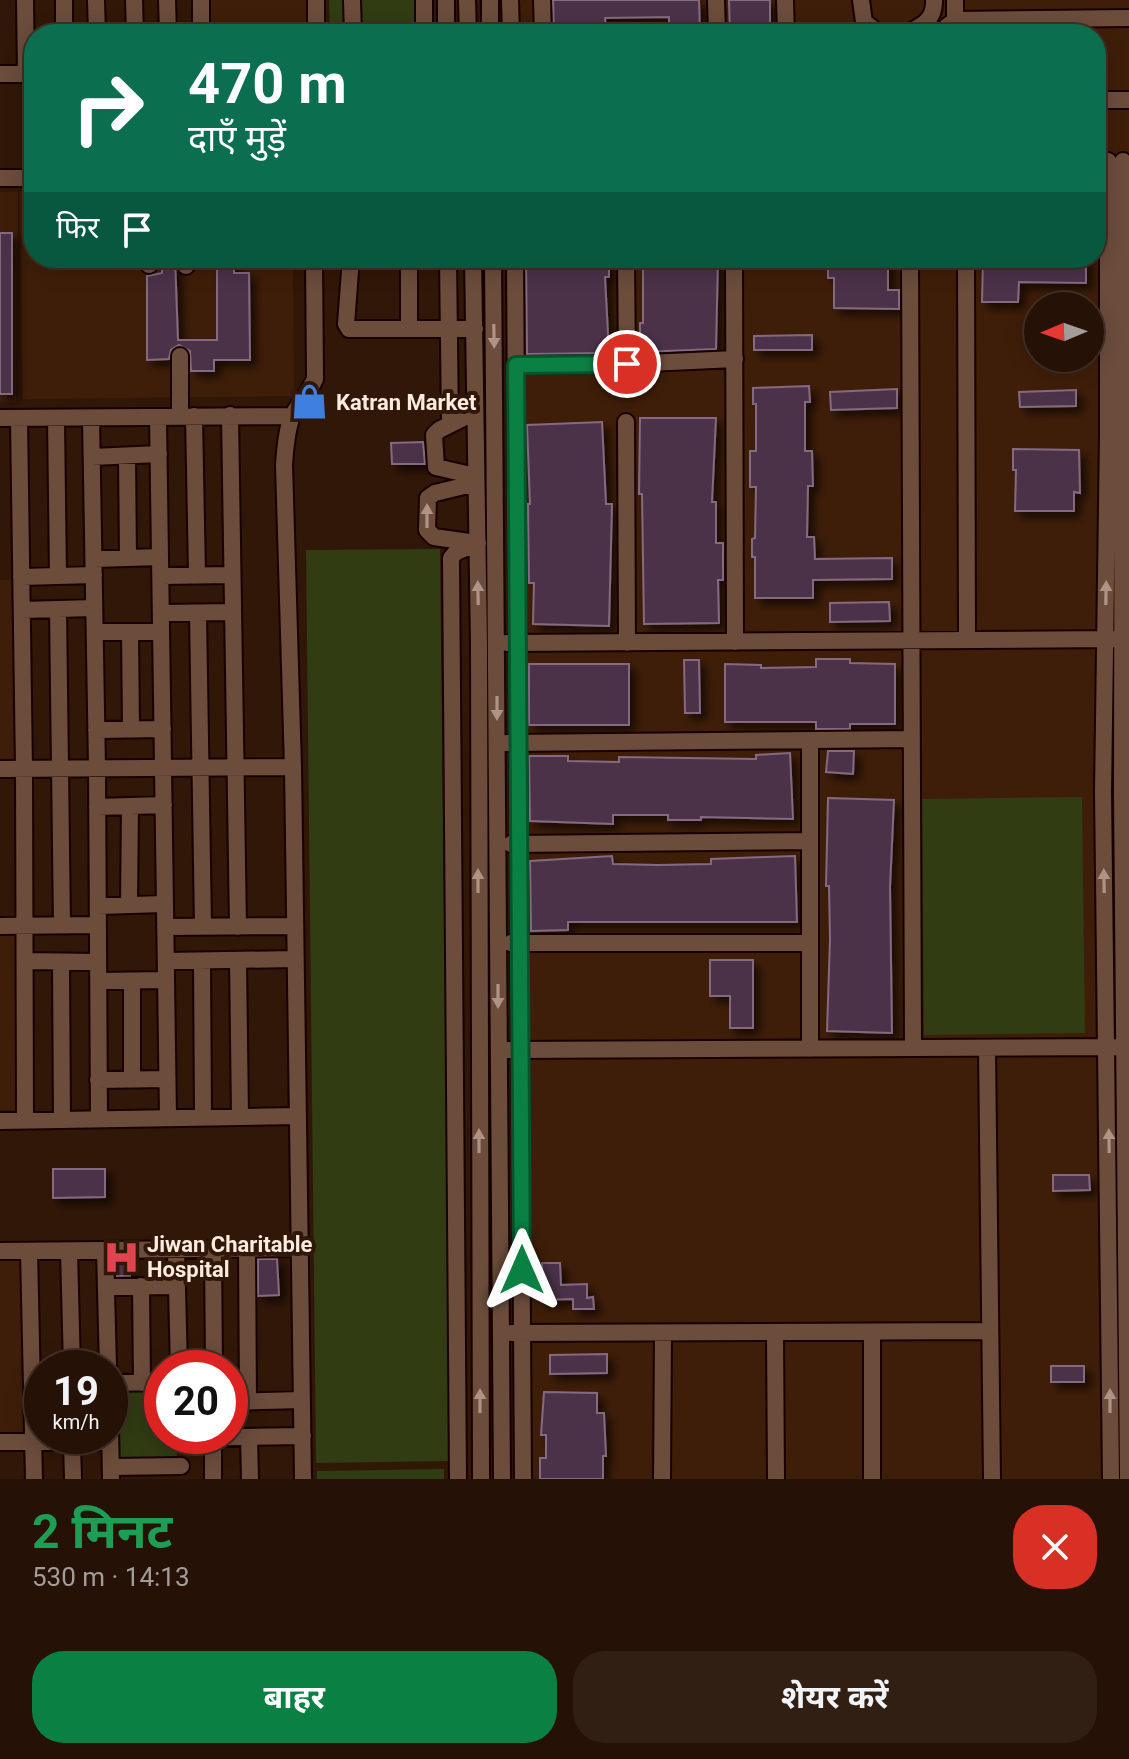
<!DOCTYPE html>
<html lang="hi">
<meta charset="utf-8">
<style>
body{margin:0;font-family:Roboto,"Noto Sans Devanagari",sans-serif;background:#311f13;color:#f1f3f6;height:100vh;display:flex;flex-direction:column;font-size:30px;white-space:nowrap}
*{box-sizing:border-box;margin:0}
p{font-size:26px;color:#a39d9a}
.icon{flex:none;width:44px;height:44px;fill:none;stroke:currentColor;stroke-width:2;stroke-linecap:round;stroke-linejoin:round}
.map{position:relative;height:1479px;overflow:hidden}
.side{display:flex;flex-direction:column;background:#251105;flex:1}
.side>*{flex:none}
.top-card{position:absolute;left:24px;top:24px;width:1082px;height:244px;border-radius:32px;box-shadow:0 4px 20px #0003,0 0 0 2px #423127;background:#0b6e4f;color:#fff;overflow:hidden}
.needle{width:52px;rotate:268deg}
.fabs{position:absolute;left:1024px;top:292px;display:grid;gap:16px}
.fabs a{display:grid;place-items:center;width:80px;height:80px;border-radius:50%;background:#251105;box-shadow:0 4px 20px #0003,0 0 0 2px #423127;font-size:40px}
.speed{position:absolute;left:24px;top:1350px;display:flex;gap:16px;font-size:40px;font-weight:700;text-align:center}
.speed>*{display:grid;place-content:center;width:104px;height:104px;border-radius:50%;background:#251105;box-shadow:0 4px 20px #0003,0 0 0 2px #423127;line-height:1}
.speed small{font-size:20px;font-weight:400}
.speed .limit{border:12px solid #d22;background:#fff;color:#111}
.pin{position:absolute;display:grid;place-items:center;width:68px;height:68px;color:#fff;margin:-34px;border:4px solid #fff;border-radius:50%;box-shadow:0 2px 8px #0007}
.me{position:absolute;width:88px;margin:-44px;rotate:0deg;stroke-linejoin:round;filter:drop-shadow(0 0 6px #0008)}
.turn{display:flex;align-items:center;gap:28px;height:168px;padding:0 32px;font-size:36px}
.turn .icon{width:104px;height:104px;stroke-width:2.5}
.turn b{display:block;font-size:56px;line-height:68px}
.then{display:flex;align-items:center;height:76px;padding:0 32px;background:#0003;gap:16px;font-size:30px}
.round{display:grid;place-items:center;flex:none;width:84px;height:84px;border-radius:32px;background:#311f13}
.overview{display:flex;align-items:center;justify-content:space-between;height:136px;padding:0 32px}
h1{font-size:48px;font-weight:700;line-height:60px;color:#1e9e55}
.primary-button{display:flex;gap:16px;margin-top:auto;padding:16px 32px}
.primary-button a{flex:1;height:92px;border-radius:32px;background:#0b8043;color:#fff;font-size:32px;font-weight:700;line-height:92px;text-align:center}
.primary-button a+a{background:#311f13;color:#f1f3f6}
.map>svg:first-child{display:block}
.built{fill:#3f1e09;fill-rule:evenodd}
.green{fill:#313c13}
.building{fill:#4c3349;stroke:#856981;stroke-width:2;filter:url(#shadow)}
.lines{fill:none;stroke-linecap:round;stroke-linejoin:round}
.minor-casing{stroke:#180200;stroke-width:20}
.minor{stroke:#6c4d3c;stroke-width:16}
.oneway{fill:#ad9486}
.route-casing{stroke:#07532c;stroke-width:20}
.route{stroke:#0b8043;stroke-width:14}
.labels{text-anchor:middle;stroke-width:8;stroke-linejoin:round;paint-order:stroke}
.poi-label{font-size:22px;font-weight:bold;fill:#fdeae0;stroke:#311707;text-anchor:start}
</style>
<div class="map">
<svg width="1129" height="1479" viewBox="0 0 1129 1479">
<defs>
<filter id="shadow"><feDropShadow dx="6" dy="6" stdDeviation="4" flood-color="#0009"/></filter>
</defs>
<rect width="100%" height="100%" fill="#311707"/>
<path class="built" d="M 206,0 L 307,0 L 308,34 L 206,34 Z
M 515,0 L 1129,0 L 1129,1479 L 528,1479 L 517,258 L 1096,258 L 1096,34 L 515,34 ZM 1038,306 L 1090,306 L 1090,358 L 1038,358 Z
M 0,192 L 18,192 L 16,402 L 0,402 Z
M 20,192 L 34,192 L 34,258 L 293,258 L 294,396 L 23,399 Z
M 0,580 L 17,580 L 20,763 L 0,763 Z
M 0,930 L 21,930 L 23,1110 L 0,1110 Z
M 24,1257 L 27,1435 L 0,1436 L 0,1258 Z"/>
<path class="green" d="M 329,0 L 434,0 L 434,34 L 330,34 Z
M 440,549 L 450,1461 L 316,1463 L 306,550 Z
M 1082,797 L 1085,1033 L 924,1035 L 922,799 Z
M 162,1388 L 162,1436 L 176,1436 L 177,1460 L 118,1461 L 117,1389 Z
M 444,1469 L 444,1479 L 317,1479 L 317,1471 Z"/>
<path class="building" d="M 553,0 L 699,0 L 700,34 L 672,34 L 672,31 L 669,31 L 669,17 L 605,18 L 606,34 L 554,34 Z
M 729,0 L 770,0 L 770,34 L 730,34 Z
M 0,233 L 12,233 L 12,394 L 0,394 Z
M 162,258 L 175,258 L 178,340 L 217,340 L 217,258 L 234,258 L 234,273 L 249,273 L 250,360 L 214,360 L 214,371 L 191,371 L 190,351 L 179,345 L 171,350 L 169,359 L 147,360 L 147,276 L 162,273 Z
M 526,258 L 609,258 L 609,277 L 605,277 L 609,353 L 527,354 Z
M 643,258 L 718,258 L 716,349 L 640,352 L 640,323 L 643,323 Z
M 828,258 L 888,258 L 888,290 L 899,290 L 899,309 L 834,308 L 834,278 L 828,278 Z
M 1038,258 L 1086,258 L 1086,283 L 1019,282 L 1018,302 L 982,302 L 983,261 L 1038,262 Z
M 812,335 L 812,350 L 754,350 L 754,336 Z
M 809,386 L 810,402 L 805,402 L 805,451 L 812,451 L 813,486 L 808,486 L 807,537 L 814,537 L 815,559 L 892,558 L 892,579 L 813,580 L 813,598 L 755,598 L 755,557 L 752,557 L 752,539 L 755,538 L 756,487 L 750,487 L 750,451 L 756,451 L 756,404 L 753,404 L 753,388 Z
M 897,389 L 897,408 L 831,410 L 830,392 Z
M 1076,390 L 1076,406 L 1020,407 L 1019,392 Z
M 640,418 L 716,418 L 712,502 L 716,502 L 716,543 L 723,543 L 723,580 L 718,580 L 719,623 L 644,624 L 642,494 L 639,494 Z
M 602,422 L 606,504 L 612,504 L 609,626 L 533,624 L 534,583 L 529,583 L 528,504 L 530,504 L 527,425 Z
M 423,442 L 425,464 L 392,464 L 391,443 Z
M 1013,449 L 1079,450 L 1080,493 L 1074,492 L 1074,511 L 1015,511 L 1016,470 L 1013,470 Z
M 889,602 L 890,621 L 830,622 L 830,603 Z
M 816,659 L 850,659 L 850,663 L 895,664 L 895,724 L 850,724 L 850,729 L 816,729 L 816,722 L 725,722 L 725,664 L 761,665 L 761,668 L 816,667 Z
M 684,660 L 699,660 L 700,713 L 685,713 Z
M 529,664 L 629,664 L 629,725 L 529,725 Z
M 828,751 L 854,751 L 853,774 L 826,772 Z
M 790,753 L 793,819 L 701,817 L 701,820 L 668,820 L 668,815 L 613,815 L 613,824 L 530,821 L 529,756 L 568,756 L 568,761 L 619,762 L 619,757 L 756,759 L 756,755 Z
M 828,798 L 894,800 L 890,887 L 892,1033 L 827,1031 L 830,939 L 829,886 L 826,886 Z
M 612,856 L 613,864 L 658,865 L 711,864 L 711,859 L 795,856 L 797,922 L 568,922 L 568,930 L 531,931 L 530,861 Z
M 710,960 L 753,960 L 753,1028 L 730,1028 L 730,996 L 710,996 Z
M 53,1169 L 105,1169 L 105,1197 L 53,1198 Z
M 1053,1175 L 1089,1175 L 1090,1190 L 1053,1191 Z
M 258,1259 L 277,1259 L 279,1295 L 258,1296 Z
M 116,1261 L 130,1261 L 130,1276 L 117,1276 Z
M 542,1263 L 560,1263 L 561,1285 L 587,1284 L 587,1298 L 593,1297 L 594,1309 L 573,1309 L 573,1299 L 543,1300 Z
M 607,1354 L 607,1373 L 550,1374 L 550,1355 Z
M 1051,1366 L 1084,1366 L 1084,1382 L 1051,1382 Z
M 544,1392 L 597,1393 L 597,1413 L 604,1413 L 606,1456 L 603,1456 L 603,1479 L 540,1479 L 540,1458 L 546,1458 L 546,1435 L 541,1435 Z"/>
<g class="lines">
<defs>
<path id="minor" d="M 25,0 L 26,74
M 64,0 L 64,34
M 96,0 L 97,34
M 134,0 L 135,34
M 167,0 L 168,34
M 201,0 L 201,34
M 352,0 L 353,34
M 446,0 L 446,34
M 467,0 L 468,34
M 490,0 L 490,34
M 510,0 L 511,34
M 542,0 L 543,34
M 716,0 L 717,34
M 785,0 L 786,34
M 861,0 L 864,22 L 880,34
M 955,20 L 1129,18
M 316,34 L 316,0
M 424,34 L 424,0
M 906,34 C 922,26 935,20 934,0
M 938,34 L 955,20 L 955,0
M 0,74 L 34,74
M 1096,100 L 1129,100
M 1108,161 L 1108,435 L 1103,792 L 1111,1479
M 1123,161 L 1122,792 L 1128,1479
M 0,178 L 34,178
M 149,258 L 149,265
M 351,258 L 346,324 L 349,329 L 475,329
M 448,258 L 450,424
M 473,258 L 479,644 L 481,1479
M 493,258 L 502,1479
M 515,258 L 523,1479
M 626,258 L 627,364
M 734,258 L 735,642
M 910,258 L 913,1048
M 966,258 L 967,640
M 186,266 L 186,258
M 409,329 L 409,258
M 180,356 L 180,416
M 516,365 L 627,364 L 735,359
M 475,412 L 439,430 L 434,435 L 436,467 L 475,476
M 230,415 L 238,927
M 194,416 L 197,575
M 158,417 L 168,1117
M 0,418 L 292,416
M 19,418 L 24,769 L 25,1120
M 56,418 L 58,576
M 91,418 L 97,768 L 99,1119
M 626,422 L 627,643
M 127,456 L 128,558
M 92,457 L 159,454
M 476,483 L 435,493 L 428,498 L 427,530 L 434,537 L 476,543
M 94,559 L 160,557
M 161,576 L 232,575
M 21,577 L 94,575
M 58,609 L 62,925
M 22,610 L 94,608
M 161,613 L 233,612
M 198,613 L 203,927
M 95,632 L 161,632
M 130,632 L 131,729
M 507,643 L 1116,639
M 96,730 L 163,729
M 507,743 L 912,739
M 0,769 L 293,767
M 97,807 L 164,805
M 511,844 L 810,841
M 129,905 L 130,806
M 98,906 L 165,904
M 0,926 L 98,925
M 165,927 L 295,926
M 511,943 L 810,943
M 238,960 L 240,1116
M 25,961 L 98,962
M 166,961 L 295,959
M 202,961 L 203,1117
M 61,962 L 62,1120
M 98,981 L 166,980
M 132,981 L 132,1079
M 987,1048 L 992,1479
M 810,1049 L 810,740
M 509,1050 L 1118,1047
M 98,1080 L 167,1079
M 0,1121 L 298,1116
M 176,1249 L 179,1368
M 213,1249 L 214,1368
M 247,1249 L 248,1402
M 105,1250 L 108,1368
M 0,1251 L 300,1248
M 29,1251 L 34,1479
M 69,1251 L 72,1368
M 141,1286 L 142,1383
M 106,1287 L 177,1286
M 872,1332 L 872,1479
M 512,1333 L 990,1331
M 775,1333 L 776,1479
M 110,1383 L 162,1382
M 230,1402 L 302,1400
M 110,1427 L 111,1479
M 213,1437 L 213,1479
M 249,1437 L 250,1479
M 181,1438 L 303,1436
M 0,1442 L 110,1442
M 72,1442 L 73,1479
M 111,1467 L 181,1466
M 303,1479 L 293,767 L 284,465 C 285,450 286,434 291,419 C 297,405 309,393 315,379 L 314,258
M 458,1479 L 451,558 L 456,552 L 478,543
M 662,1479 L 663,1333"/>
</defs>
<use href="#minor" class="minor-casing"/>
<use href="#minor" class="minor"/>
</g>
<defs><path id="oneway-solid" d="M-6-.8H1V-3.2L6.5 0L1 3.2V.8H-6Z" transform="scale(2)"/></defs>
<g class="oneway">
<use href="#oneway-solid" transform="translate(494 336) rotate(89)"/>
<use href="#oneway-solid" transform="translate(427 516) rotate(-90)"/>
<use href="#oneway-solid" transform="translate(478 593) rotate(-91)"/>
<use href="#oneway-solid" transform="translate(1106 593) rotate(-89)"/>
<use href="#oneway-solid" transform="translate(497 708) rotate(90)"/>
<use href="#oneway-solid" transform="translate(478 881) rotate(-90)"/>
<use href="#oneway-solid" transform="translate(1104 881) rotate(-91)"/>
<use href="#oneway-solid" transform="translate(498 996) rotate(90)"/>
<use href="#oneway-solid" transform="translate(479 1141) rotate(-90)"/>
<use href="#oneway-solid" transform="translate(1109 1141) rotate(-91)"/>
<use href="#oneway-solid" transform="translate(480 1401) rotate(-90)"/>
<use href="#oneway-solid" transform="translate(1110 1401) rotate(-90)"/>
</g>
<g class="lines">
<defs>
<path id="route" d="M 522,1270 L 516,365 L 627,364"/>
</defs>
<use href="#route" class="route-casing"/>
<use href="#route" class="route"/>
</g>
<defs>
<symbol id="shop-bare" viewBox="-9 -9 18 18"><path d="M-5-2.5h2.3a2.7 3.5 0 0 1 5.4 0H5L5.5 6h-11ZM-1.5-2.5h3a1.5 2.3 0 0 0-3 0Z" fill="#3f7fe0" stroke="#311707" stroke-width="2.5" paint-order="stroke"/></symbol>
<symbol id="hospital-bare" viewBox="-9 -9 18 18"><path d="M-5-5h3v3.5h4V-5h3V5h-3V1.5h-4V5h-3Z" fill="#e0444e" stroke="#311707" stroke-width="2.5" paint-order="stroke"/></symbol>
</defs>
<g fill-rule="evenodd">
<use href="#shop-bare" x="284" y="376" width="51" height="51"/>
<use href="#hospital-bare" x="96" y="1232" width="51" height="51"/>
</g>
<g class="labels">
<g class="poi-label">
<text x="336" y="410">Katran Market</text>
<text x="147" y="1252">Jiwan Charitable<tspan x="147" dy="25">Hospital</tspan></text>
</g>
</g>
</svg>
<div class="fabs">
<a><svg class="needle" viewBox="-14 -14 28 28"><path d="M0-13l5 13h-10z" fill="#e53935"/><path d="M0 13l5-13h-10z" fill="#a39d9a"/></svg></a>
</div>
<div class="speed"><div>19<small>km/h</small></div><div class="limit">20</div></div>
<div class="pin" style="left:627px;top:364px;background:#d93025"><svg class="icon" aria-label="arrive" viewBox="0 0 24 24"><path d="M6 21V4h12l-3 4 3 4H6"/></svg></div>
<svg class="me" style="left:522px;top:1270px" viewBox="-20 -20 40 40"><path d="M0-17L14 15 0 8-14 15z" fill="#0b8043" stroke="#fff" stroke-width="4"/></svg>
<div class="top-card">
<div class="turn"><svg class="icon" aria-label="right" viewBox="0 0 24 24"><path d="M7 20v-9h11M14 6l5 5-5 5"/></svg><div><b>470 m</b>दाएँ मुड़ें</div></div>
<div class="then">फिर<svg class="icon" aria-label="arrive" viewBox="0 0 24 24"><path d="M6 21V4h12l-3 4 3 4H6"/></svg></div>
</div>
</div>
<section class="side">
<div class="overview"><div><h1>2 मिनट</h1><p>530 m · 14:13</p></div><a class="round" style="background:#d93025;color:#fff"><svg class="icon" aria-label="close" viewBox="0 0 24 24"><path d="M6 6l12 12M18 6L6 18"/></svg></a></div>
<div class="primary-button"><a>बाहर</a><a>शेयर करें</a></div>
</section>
